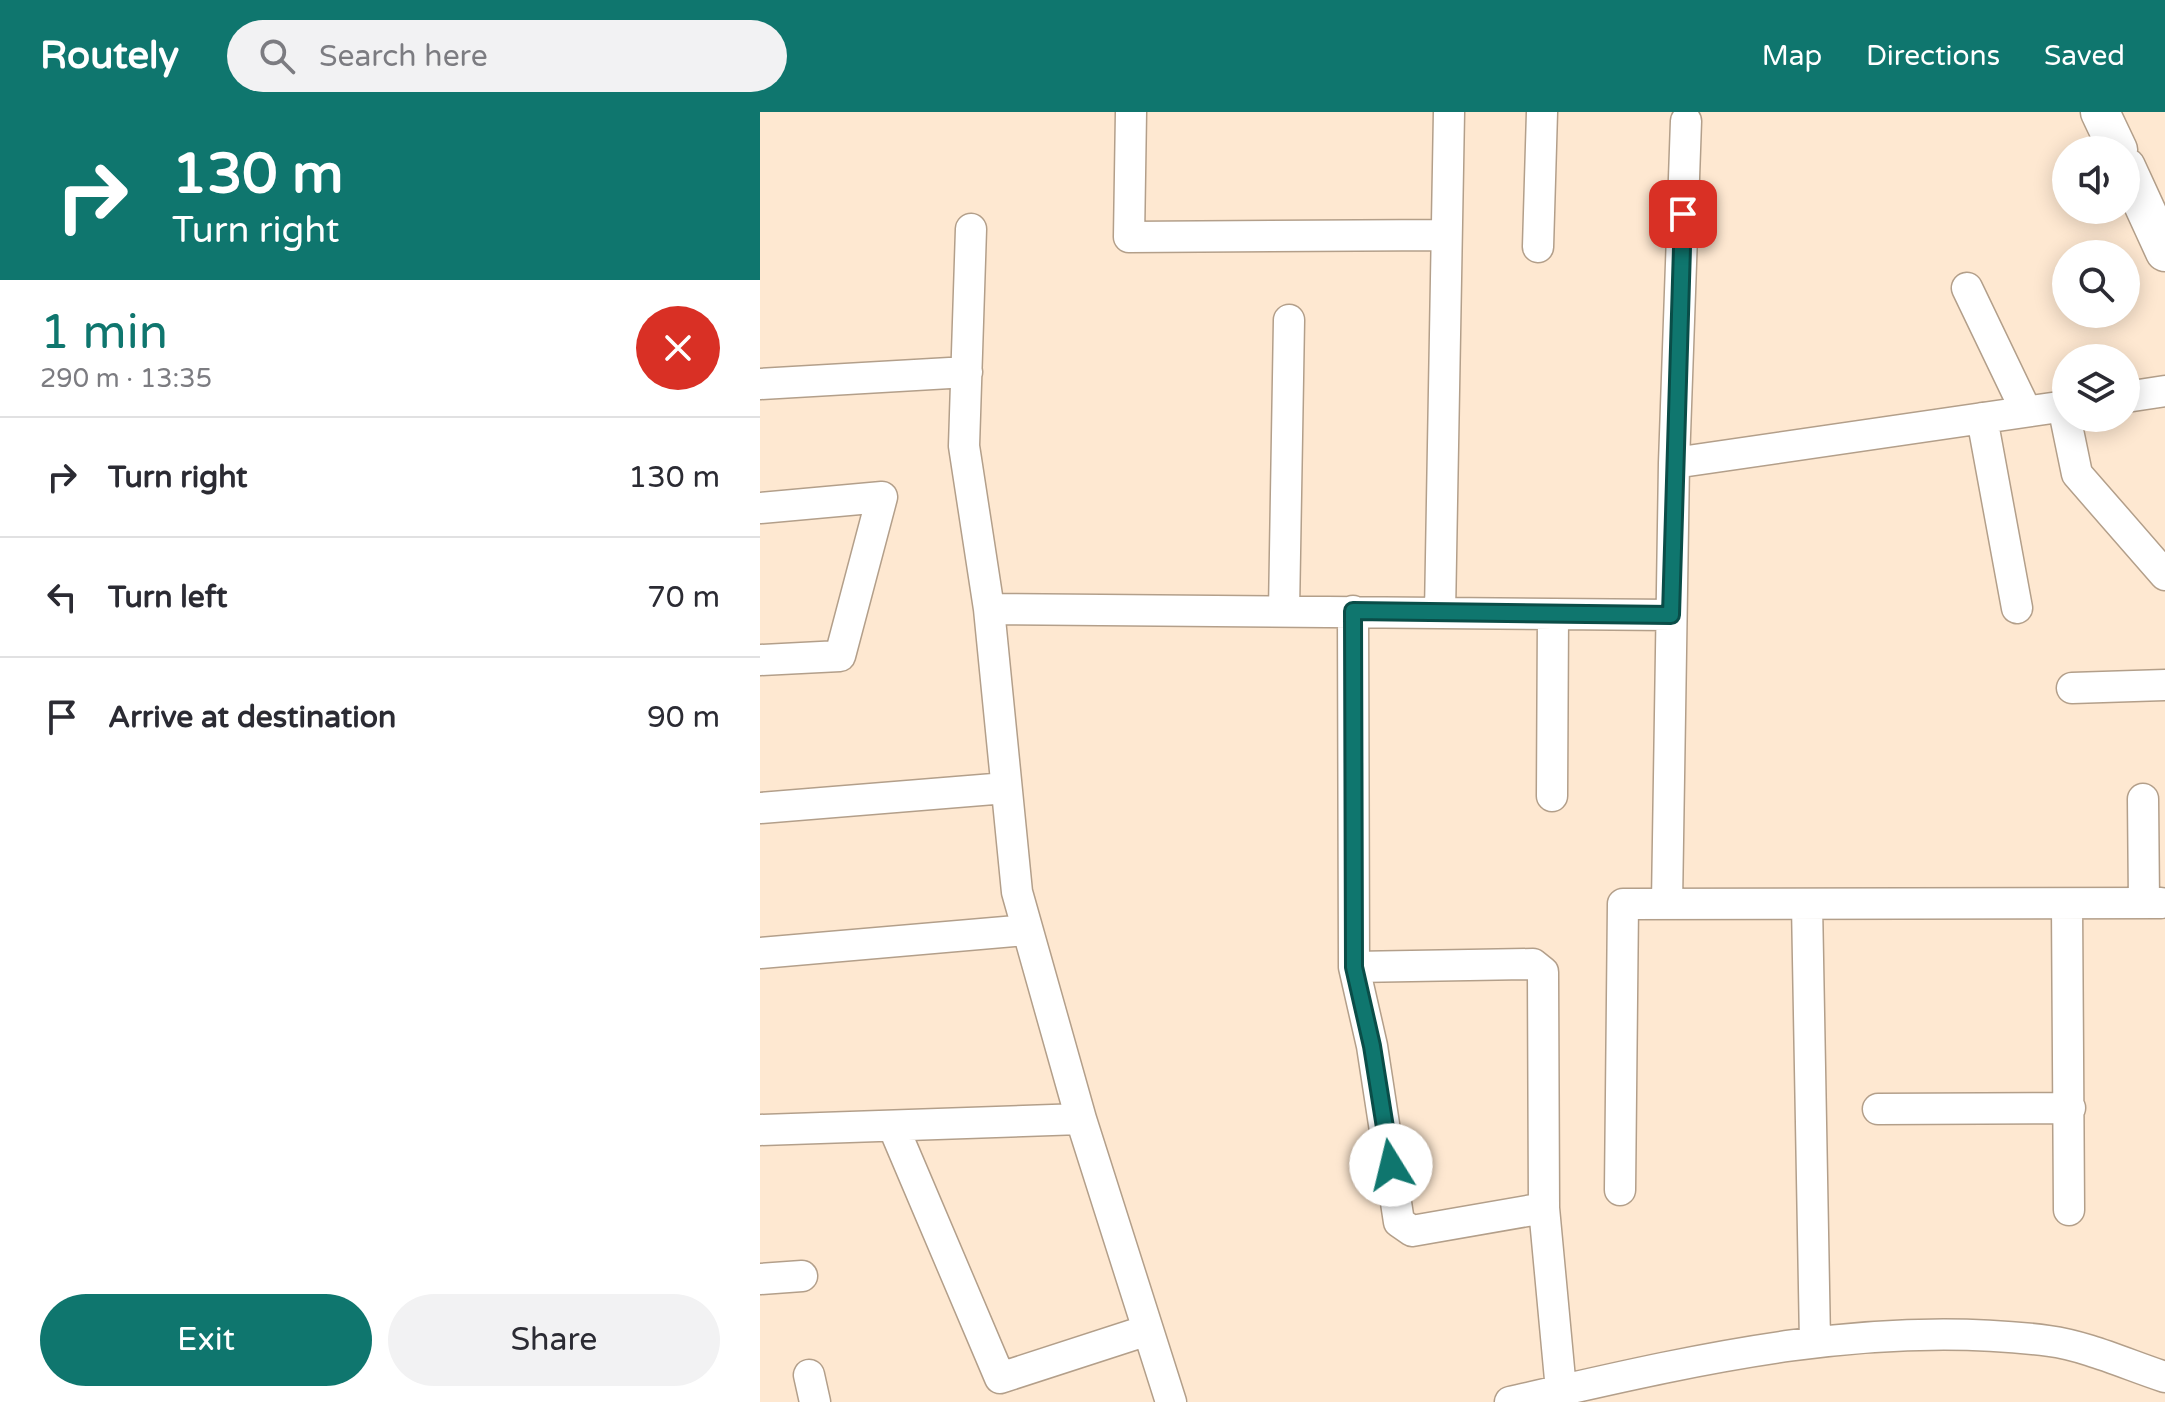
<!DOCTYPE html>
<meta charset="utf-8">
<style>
body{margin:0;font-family:"Varela Round",sans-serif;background:#f2f2f3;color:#2b2b33;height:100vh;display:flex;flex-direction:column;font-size:30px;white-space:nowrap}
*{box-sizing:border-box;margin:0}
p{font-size:26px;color:#7c7c81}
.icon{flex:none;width:44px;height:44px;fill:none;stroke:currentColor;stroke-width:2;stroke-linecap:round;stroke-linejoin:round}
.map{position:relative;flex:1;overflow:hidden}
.drawer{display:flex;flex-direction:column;background:#fff;width:760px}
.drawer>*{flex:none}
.top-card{background:#0f766e;color:#fff;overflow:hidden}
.tools{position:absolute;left:1292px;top:24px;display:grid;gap:16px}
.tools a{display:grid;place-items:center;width:88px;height:88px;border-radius:50%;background:#fff;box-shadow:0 4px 20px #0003;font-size:40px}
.pin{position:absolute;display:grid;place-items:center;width:68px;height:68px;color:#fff;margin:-34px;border-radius:16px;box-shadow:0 4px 12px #0006}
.me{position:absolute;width:88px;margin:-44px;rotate:351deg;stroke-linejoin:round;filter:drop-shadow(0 0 6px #0008)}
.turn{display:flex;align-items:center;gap:28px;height:168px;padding:0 40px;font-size:36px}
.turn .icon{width:104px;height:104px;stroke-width:2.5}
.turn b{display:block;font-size:56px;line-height:68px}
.round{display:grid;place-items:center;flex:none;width:84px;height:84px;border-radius:42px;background:#f2f2f3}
.head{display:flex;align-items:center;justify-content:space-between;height:136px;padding:0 40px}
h1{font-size:48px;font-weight:600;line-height:60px;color:#0f766e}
.primary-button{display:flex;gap:16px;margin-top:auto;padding:16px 40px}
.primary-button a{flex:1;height:92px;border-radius:48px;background:#0f766e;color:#fff;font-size:32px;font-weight:600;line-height:92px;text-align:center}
.primary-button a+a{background:#f2f2f3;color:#2b2b33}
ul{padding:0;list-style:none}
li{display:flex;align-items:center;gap:24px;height:120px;padding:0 40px;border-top:2px solid #e1e1e2}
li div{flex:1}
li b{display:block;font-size:30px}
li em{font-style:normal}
header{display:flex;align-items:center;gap:48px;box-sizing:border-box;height:112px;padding:0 40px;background:#0f766e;color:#fff}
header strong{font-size:38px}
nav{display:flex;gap:44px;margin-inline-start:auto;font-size:28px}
.search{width:560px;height:72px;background:#f2f2f3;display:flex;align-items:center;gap:20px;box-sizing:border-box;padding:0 28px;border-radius:44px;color:#7c7c81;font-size:30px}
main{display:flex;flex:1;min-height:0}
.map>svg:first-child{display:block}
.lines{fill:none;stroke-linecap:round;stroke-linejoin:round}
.minor-casing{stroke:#b39f8a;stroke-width:33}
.major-casing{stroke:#b39f8a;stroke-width:41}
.minor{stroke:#fff;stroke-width:30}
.major{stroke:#fff;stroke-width:38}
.route-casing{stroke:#0a4d48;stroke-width:20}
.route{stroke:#0f766e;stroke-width:14}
</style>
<header>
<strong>Routely</strong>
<div class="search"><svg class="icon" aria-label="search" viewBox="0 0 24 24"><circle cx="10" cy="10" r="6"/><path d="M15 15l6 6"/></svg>Search here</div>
<nav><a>Map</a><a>Directions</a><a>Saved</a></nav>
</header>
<main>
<section class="drawer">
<div class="top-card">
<div class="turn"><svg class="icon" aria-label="right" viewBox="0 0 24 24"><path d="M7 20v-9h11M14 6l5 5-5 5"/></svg><div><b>130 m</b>Turn right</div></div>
</div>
<div class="head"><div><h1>1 min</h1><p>290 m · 13:35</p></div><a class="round" style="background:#d93025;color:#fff"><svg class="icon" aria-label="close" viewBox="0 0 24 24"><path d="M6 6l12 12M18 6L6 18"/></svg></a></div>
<ul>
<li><svg class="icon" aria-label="right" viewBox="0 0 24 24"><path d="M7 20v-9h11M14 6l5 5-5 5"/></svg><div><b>Turn right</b></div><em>130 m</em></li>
<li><svg class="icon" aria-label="left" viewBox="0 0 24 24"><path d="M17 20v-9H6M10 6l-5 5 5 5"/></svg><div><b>Turn left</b></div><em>70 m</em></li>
<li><svg class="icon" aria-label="arrive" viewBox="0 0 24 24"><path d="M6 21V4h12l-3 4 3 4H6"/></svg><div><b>Arrive at destination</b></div><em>90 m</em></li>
</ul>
<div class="primary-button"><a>Exit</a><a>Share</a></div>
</section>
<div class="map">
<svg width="1405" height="1290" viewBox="0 0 1405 1290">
<rect width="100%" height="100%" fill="#fee8d1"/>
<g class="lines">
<defs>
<path id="minor" d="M 371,0 L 369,125 L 686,123
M 211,117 L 204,334 L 229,497 L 911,503
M 778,135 L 782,0
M 1207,176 L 1266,299
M 0,272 L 207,260
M 1366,285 L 1405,279
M 1303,294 L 1317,362 L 1405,463
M 1222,306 L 1257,496
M 914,351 L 1306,294
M 0,396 L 122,385 L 80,544 L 0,548
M 524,499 L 529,208
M 593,499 L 594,855 L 612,934 L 639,1110 L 652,1119 L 784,1096
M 680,501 L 689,0
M 1312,576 L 1405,573
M 792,684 L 793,502
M 1383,687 L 1384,790
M 0,696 L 246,676
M 907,791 L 914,351 L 926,9
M 1047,792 L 1055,1230
M 1307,793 L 1309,1098
M 0,841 L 267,818
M 594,855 L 773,852 L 783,860 L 784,1096 L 801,1278
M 1118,997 L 1310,996
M 321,1007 L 411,1290
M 133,1014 L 240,1266 L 388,1218
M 0,1018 L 321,1007 L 257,780 L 229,497
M 860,1078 L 863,792 L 1401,791
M 0,1167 L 42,1164
M 49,1263 L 55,1290
M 750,1290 C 926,1250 1107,1205 1289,1229 C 1327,1234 1368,1253 1405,1265"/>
<path id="major" d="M 1340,0 L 1358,38
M 1366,55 L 1405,140"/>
</defs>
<use href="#minor" class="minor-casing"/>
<use href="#major" class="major-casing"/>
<use href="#minor" class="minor"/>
<use href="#major" class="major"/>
</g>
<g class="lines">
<defs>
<path id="route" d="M 631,1053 L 612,934 L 594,855 L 593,499 L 911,503 L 923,102"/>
</defs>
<use href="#route" class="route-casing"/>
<use href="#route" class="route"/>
</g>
</svg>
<div class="tools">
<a><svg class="icon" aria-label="sound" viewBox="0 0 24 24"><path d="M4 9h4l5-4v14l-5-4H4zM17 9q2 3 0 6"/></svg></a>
<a><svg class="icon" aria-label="search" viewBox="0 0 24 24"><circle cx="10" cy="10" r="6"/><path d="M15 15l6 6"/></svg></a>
<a><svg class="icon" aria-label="layers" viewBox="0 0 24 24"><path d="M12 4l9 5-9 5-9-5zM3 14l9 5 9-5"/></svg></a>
</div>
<div class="pin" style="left:923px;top:102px;background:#d93025"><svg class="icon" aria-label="arrive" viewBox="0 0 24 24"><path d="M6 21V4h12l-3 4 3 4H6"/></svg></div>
<svg class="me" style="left:631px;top:1053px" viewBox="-20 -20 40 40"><circle r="19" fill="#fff"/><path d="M0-13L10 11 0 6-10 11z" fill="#0f766e"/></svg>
</div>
</main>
